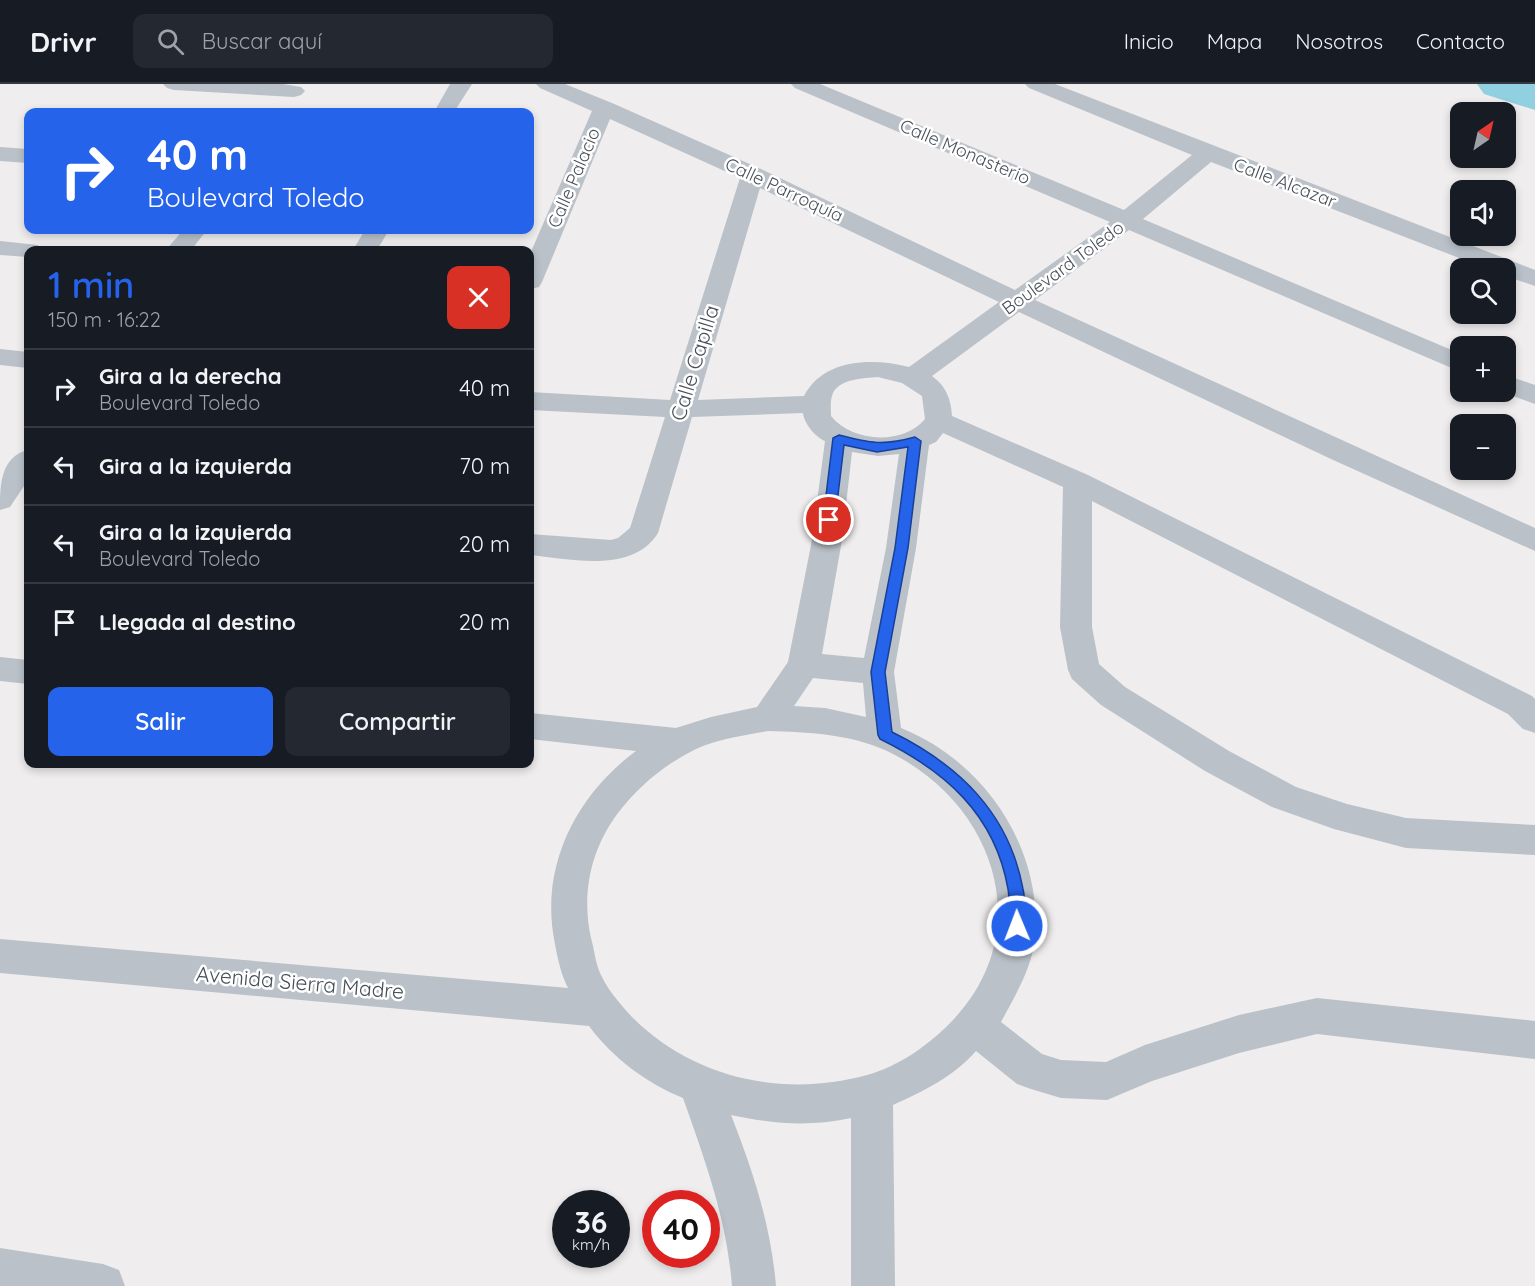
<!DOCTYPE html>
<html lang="es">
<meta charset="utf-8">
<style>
body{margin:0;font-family:Quicksand,sans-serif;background:#242831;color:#f1f3f6;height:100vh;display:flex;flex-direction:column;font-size:22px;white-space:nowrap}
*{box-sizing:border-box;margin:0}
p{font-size:20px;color:#9ea1a6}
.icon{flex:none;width:33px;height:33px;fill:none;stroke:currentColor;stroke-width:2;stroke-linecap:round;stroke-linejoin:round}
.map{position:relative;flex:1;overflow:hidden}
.panel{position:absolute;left:24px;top:162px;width:510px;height:522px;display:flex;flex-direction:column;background:#171b24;border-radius:12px;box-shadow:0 3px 9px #0003}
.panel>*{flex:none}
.banner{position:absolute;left:24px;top:24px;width:510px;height:126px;border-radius:12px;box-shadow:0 3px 9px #0003;background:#2563eb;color:#fff;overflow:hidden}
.needle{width:39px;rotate:34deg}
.controls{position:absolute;left:1450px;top:18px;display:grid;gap:12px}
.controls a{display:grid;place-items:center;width:66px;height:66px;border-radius:12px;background:#171b24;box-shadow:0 3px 9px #0003;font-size:30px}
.speed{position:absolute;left:552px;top:1106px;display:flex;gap:12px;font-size:30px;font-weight:700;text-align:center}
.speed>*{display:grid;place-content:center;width:78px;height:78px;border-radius:50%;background:#171b24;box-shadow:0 3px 9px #0003;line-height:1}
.speed small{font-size:15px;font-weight:400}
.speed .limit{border:9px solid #d22;background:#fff;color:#111}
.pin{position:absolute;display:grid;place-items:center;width:51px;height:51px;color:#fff;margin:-26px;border:3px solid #fff;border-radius:50%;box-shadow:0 2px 6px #0007}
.me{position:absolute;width:66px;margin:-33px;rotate:359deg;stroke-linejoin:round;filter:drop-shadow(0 0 4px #0008)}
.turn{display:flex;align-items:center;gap:21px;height:126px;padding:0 24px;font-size:27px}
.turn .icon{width:78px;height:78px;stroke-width:2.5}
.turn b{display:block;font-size:42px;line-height:51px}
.round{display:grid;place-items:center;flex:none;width:63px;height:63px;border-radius:12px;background:#242831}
.head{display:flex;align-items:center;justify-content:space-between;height:102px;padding:0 24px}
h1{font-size:36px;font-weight:600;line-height:45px;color:#2563eb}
.action{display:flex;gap:12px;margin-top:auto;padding:12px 24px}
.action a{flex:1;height:69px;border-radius:12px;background:#2563eb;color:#fff;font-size:24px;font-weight:600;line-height:69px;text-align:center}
.action a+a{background:#242831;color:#f1f3f6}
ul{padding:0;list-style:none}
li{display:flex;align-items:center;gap:18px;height:78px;padding:0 24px;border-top:2px solid #363941}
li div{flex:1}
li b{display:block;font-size:22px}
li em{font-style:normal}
header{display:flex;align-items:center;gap:36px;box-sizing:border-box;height:84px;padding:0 30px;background:#171b24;border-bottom:2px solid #363941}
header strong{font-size:28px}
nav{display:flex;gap:33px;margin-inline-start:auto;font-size:21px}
.search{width:420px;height:54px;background:#242831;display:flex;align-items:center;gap:15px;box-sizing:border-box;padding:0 21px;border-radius:12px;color:#9ea1a6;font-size:22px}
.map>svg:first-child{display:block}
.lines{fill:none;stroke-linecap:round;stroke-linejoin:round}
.river{fill:#91d0e1;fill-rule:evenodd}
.minor{fill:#bac1c8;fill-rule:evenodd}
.route{fill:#2563eb;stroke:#184099;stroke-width:1.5}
.labels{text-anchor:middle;stroke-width:5;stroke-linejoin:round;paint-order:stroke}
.far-street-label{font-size:18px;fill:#475058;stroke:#fff}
.street-label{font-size:21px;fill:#475058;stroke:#fff}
</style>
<header>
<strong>Drivr</strong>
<div class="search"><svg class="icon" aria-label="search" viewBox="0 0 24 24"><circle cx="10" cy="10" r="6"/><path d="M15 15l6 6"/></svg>Buscar aquí</div>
<nav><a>Inicio</a><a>Mapa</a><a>Nosotros</a><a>Contacto</a></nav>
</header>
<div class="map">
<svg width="1535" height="1202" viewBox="0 0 1535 1202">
<rect width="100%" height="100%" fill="#efeded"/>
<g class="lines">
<path class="river" d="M 1477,0 L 1535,0 L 1535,26 L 1484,10 Z"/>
<path class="minor" d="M 163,0 L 283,0 L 301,3 L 305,7 L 301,11 L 294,13 L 174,6 L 167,4 Z
M 450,0 L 472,0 L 454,28 L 434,28 Z
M 536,0 L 565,0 L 612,19 L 761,85 L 1015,206 L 1110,138 L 795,4 L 791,0 L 820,0 L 1124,126 L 1192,71 L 1029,4 L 1025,0 L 1055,0 L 1535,186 L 1535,202 L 1506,192 L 1506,184 L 1485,184 L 1211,78 L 1143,135 L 1461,270 L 1461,288 L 1129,146 L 1035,216 L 1535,444 L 1535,467 L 1331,375 L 1019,228 L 932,292 C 946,302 951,315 952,332 L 1088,391 L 1532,612 L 1535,615 L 1535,649 L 1523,645 L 1508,630 L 1092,417 L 1092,543 L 1099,580 L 1125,603 L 1229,667 L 1296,703 L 1347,720 L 1406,734 L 1535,741 L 1535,771 L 1406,764 L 1334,745 L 1272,723 L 1205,687 L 1101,621 L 1072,595 L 1068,586 L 1060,543 L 1063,403 L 943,349 L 936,358 L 929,361 L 916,464 L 894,588 L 901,644 C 984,677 1043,764 1035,854 C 1032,884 1015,912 1001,938 L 1042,970 L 1061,976 L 1106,978 L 1145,961 L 1239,931 L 1317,914 L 1535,937 L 1535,975 L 1317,950 L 1239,969 L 1152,997 L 1107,1016 L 1061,1014 L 1031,1005 L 1017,1000 L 976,967 C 953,993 924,1007 893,1021 L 895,1202 L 851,1202 L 851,1034 C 808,1043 774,1040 731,1031 C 753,1087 771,1142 776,1202 L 732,1202 C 727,1136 705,1076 683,1014 C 646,999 613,974 589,942 L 0,889 L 0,855 L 568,904 C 561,890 558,876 555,860 C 539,784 575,712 636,667 L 530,655 L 530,629 L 676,644 L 711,633 L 757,623 L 788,578 L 812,456 L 825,357 C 815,353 804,339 803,329 L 692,333 L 658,449 C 633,490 570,475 530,471 L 530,450 L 611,456 L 618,454 L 630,444 L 665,333 L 530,326 L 530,308 L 670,316 L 740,94 L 610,35 L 542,198 L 539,203 L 530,205 L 530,170 L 592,27 L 540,4 ZM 760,104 L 999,218 L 909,283 C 873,274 824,274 804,312 L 698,316 ZM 878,293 L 902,299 L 922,312 L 925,335 C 902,362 852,358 831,332 C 831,326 830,318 832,312 C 836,295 864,294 878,293 ZM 852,368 L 878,372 L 899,370 L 886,464 L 864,574 L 822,570 L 842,456 ZM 813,594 L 863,599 L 866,633 L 825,624 L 794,622 ZM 768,647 C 808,648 850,650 887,667 C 993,717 1039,845 953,936 C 930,960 900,982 867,991 C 784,1014 694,995 632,933 C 619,919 605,903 598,884 C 595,875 594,864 591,854 C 581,809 591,765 618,729 C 640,700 670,676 703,662 C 723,654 747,651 768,647 Z
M 0,63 L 28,65 L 28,79 L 0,77 Z
M 183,146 L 207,146 L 191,166 L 166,166 Z
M 365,146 L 389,146 L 377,166 L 353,166 Z
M 0,157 L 38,161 L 41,166 L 28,166 L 28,173 L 0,171 Z
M 0,265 L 28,268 L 28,284 L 0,281 Z
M 1506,291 L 1535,301 L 1535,320 L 1502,308 L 1506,308 Z
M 28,366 L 28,396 L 10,423 L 0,426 C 0,402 0,373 28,366 Z
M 0,573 L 28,576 L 28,600 L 0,597 Z
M 0,1164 L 103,1180 L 119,1186 L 125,1202 L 0,1202 Z"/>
</g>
<path class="route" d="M 839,351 C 870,359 883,362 915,353 L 921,357 L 908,464 L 885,588 L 892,648 C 959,681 1009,729 1023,805 C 1026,817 1024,830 1025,842 L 1023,847 L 1017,849 L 1011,847 L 1009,842 C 1009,830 1010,817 1008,805 C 995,730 945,687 880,655 L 878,651 L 871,588 L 895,464 L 908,363 L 877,368 L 844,361 L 835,436 L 829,440 L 823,436 L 833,354 Z"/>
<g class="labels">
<g class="far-street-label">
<text transform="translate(965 68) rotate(23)" y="6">Calle Monasterio</text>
<text transform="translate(574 94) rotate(-67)" y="6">Calle Palacio</text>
<text transform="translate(1285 99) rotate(21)" y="6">Calle Alcazar</text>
<text transform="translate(784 106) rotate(25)" y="6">Calle Parroquía</text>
<text transform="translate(1063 184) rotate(-36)" y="6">Boulevard Toledo</text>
</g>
<g class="street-label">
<text transform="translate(695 279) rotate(-73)" y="7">Calle Capilla</text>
<text transform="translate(300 899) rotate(5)" y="7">Avenida Sierra Madre</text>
</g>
</g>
</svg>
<div class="controls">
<a><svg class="needle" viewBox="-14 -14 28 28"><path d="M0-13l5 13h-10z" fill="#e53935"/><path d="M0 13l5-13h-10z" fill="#9ea1a6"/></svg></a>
<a><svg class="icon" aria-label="sound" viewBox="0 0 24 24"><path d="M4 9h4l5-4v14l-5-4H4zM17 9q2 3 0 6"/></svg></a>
<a><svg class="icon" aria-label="search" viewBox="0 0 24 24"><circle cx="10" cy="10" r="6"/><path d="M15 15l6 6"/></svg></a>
<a>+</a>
<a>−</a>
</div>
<div class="speed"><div>36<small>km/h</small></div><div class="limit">40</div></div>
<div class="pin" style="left:829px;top:436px;background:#d93025"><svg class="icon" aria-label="arrive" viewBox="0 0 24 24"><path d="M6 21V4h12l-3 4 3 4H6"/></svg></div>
<svg class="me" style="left:1017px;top:842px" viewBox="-20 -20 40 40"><circle r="17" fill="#2563eb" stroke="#fff" stroke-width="3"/><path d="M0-11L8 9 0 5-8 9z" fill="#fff"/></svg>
<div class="banner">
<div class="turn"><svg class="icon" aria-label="right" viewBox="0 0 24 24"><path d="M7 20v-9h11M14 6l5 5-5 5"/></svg><div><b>40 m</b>Boulevard Toledo</div></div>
</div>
<section class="panel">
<div class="head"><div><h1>1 min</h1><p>150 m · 16:22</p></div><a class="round" style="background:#d93025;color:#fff"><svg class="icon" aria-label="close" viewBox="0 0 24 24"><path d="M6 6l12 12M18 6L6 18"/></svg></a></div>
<ul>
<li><svg class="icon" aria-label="right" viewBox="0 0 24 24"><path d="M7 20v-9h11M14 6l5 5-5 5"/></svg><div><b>Gira a la derecha</b><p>Boulevard Toledo</p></div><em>40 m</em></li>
<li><svg class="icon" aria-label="left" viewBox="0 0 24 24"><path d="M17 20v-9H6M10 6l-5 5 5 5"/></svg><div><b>Gira a la izquierda</b></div><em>70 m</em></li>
<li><svg class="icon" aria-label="left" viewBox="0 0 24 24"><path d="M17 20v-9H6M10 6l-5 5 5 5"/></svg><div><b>Gira a la izquierda</b><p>Boulevard Toledo</p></div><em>20 m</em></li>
<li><svg class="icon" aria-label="arrive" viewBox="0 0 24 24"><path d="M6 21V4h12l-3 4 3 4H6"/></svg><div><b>Llegada al destino</b></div><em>20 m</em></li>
</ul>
<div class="action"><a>Salir</a><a>Compartir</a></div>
</section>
</div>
